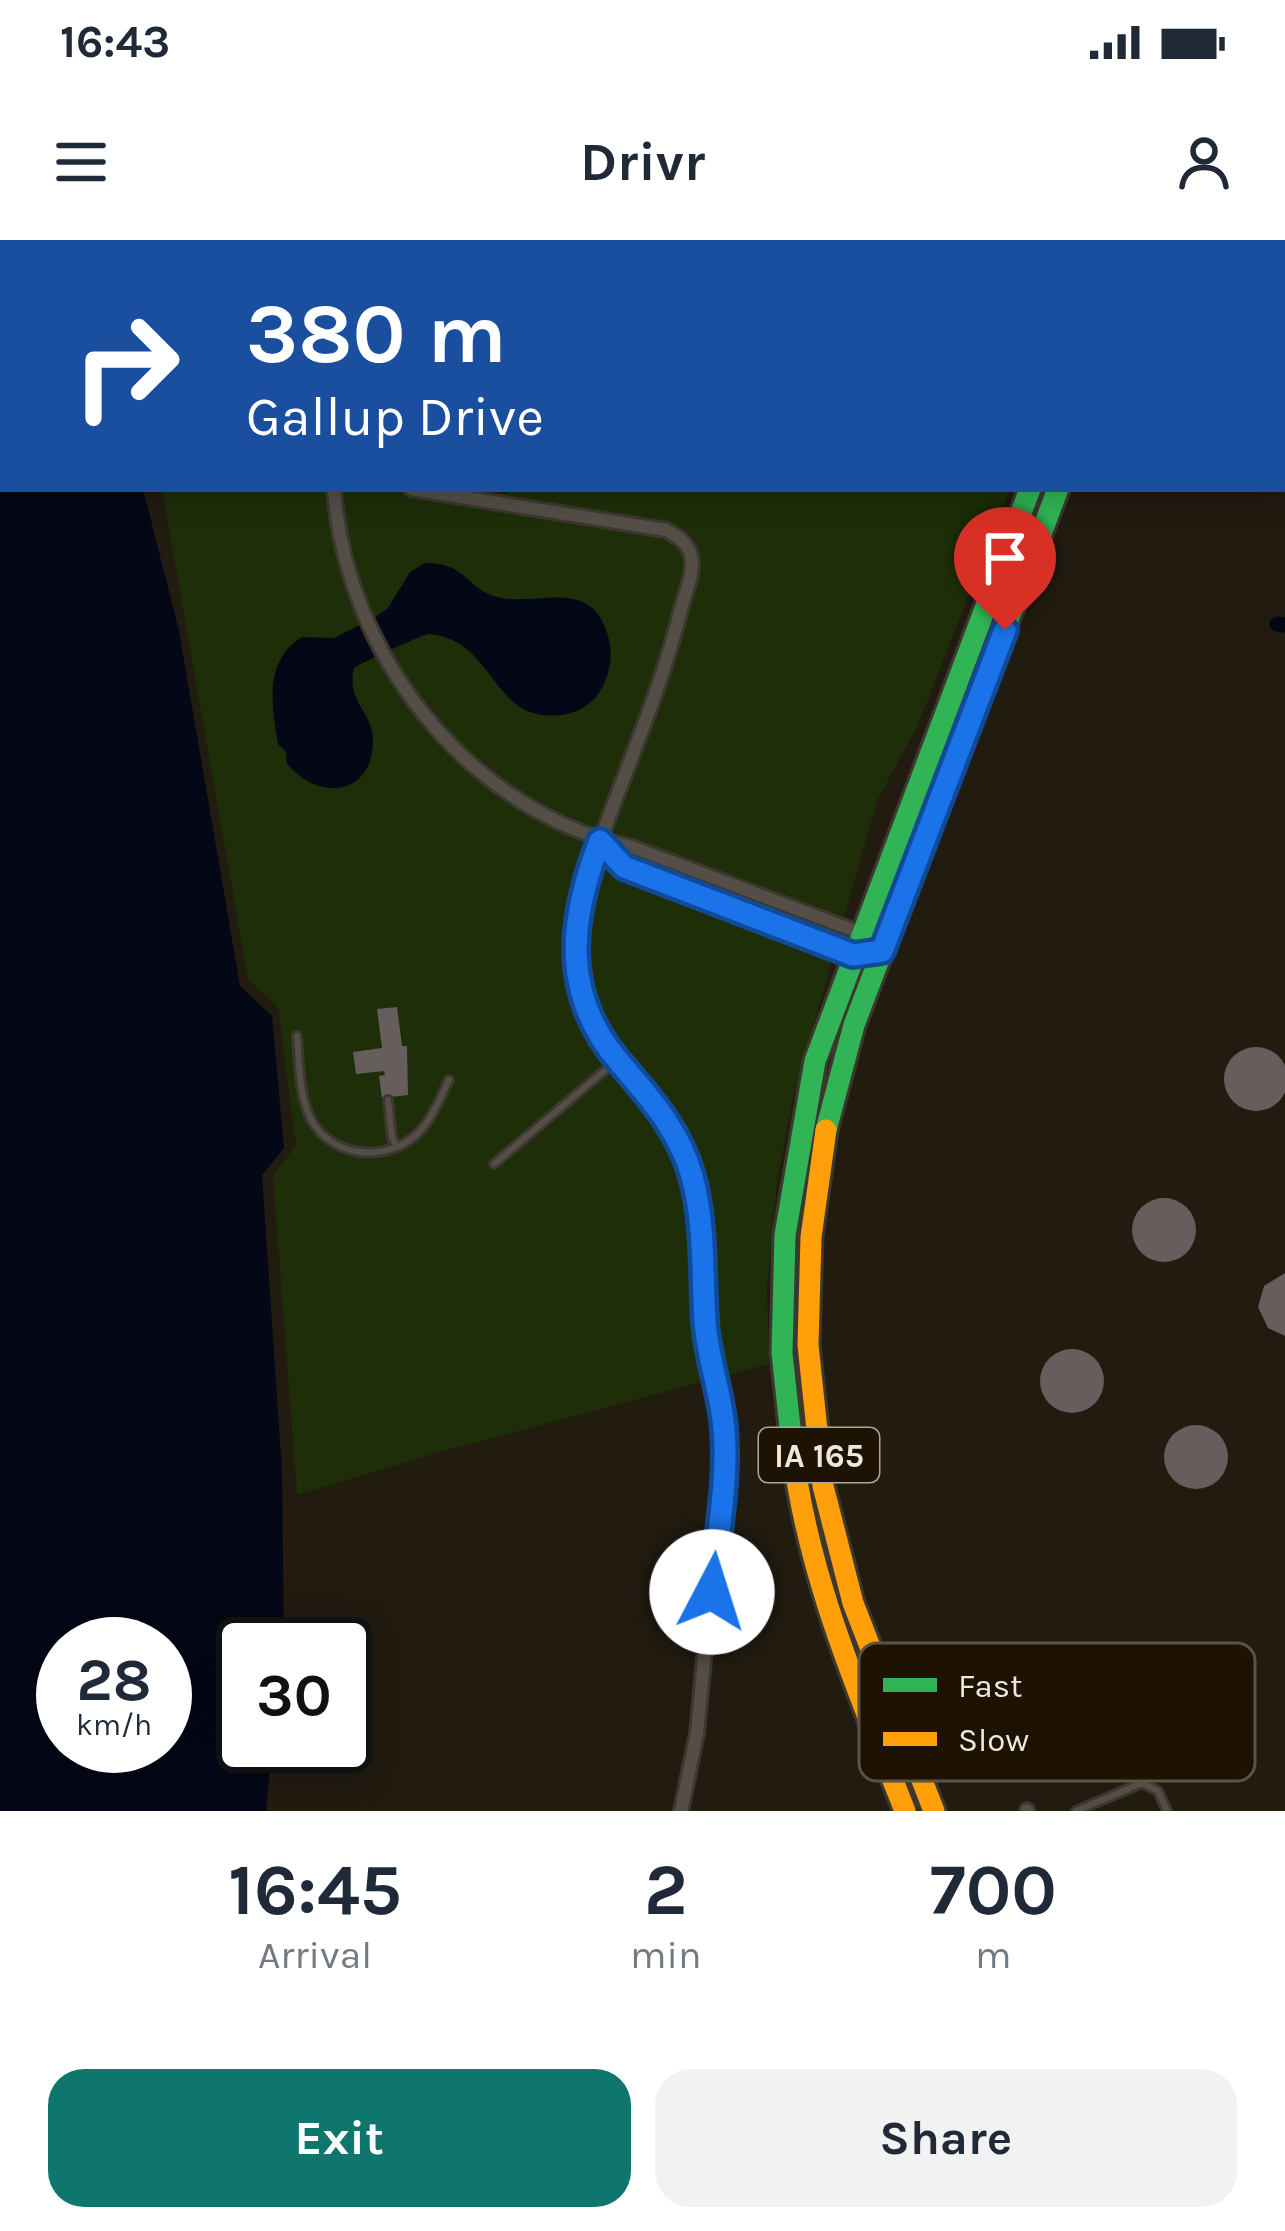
<!DOCTYPE html>
<style>
body{margin:0;font-family:Karla,sans-serif;background:#f2f2f3;color:#1f2937;height:100vh;display:flex;flex-direction:column;font-size:45px;white-space:nowrap}
*{box-sizing:border-box;margin:0}
p{font-size:39px;color:#747a83}
.icon{flex:none;width:66px;height:66px;fill:none;stroke:currentColor;stroke-width:2;stroke-linecap:round;stroke-linejoin:round}
.map{position:relative;height:1571px;overflow:hidden}
.drawer{display:flex;flex-direction:column;background:#fff;flex:1}
.drawer>*{flex:none}
.top-card{position:absolute;left:0px;top:0px;width:1287px;height:252px;box-shadow:0 6px 30px #0003;background:#1a4fa0;color:#fff;overflow:hidden}
.speed{position:absolute;left:36px;top:1377px;display:flex;gap:24px;font-size:60px;font-weight:700;text-align:center}
.speed>*{display:grid;place-content:center;width:156px;height:156px;border-radius:50%;background:#fff;box-shadow:0 6px 30px #0003;line-height:1}
.speed small{font-size:30px;font-weight:400}
.speed .limit{border:6px solid #111;border-radius:18px;background:#fff;color:#111}
.pin{position:absolute;display:grid;place-items:center;width:102px;height:102px;color:#fff;margin:-123px -51px;border-radius:50% 50% 50% 0;rotate:-45deg;box-shadow:0 0 12px #0007}
.pin .icon{rotate:45deg}
.me{position:absolute;width:132px;margin:-66px;rotate:5deg;stroke-linejoin:round;filter:drop-shadow(0 0 9px #0008)}
.turn{display:flex;align-items:center;gap:42px;height:252px;padding:0 48px;font-size:54px}
.turn .icon{width:156px;height:156px;stroke-width:2.5}
.turn b{display:block;font-size:84px;line-height:102px}
.eta{display:flex;justify-content:space-evenly;align-items:center;height:204px;text-align:center}
.eta b{font-size:72px;font-weight:700;line-height:84px}
.button{display:flex;gap:24px;margin-top:auto;padding:24px 48px}
.button a{flex:1;height:138px;border-radius:36px;background:#0f766e;color:#fff;font-size:48px;font-weight:700;line-height:138px;text-align:center}
.button a+a{background:#f2f2f3;color:#1f2937}
.status{display:flex;justify-content:space-between;align-items:center;height:84px;padding:0 60px;background:#fff;direction:ltr}
.status svg{height:33px;fill:currentColor}
header{display:flex;justify-content:space-between;align-items:center;height:156px;padding:0 48px;background:#fff;font-size:54px;font-weight:700}
.map>svg:first-child{display:block}
.green{fill:#1d2e09}
.water{fill:#030716;fill-rule:evenodd}
.lines{fill:none;stroke-linecap:round;stroke-linejoin:round}
.canal{stroke:#030716;stroke-width:15}
.building{fill:#665e5c}
.lane-casing{stroke:#3c3830;stroke-width:12}
.street-casing{stroke:#3c3830;stroke-width:18}
.fast-casing{stroke:#3c3830;stroke-width:27}
.slow-casing{stroke:#3c3830;stroke-width:27}
.lane{stroke:#544e47;stroke-width:6}
.street{stroke:#544e47;stroke-width:12}
.fast{stroke:#30b455;stroke-width:21}
.slow{stroke:#ff9f0a;stroke-width:21}
.route-casing{stroke:#114b97;stroke-width:30}
.route{stroke:#1a73e8;stroke-width:21}
.labels{text-anchor:middle;stroke-width:12;stroke-linejoin:round;paint-order:stroke}
.shield{fill:#1e1302;stroke:#b0a79a;stroke-width:3}
.shield-label{font-size:33px;font-weight:bold;fill:#efe7db}
.key{fill:#1e1302;stroke:#5d5343;stroke-width:3}
.key-label{font-size:33px;fill:#efe7db}
</style>
<div class="status"><b>16:43</b><svg viewBox="0 0 49 12"><path d="M0 12V9h3v3zM5 12V6h3v6zM10 12V3h3v9zM15 12V0h3v12zM26 1h20v11H26zM47 4h2v5h-2z"/></svg></div>
<header><svg class="icon" aria-label="menu" viewBox="0 0 24 24"><path d="M4 6h16M4 12h16M4 18h16"/></svg>Drivr<svg class="icon" aria-label="person" viewBox="0 0 24 24"><circle cx="12" cy="8" r="4"/><path d="M4 21q1-7 8-7t8 7"/></svg></header>
<div class="map">
<svg width="1285" height="1571" viewBox="0 0 1285 1571">
<rect width="100%" height="100%" fill="#211b10"/>
<path class="green" d="M 498,0 L 960,0 L 964,3 L 499,3 Z
M 162,249 L 460,249 L 506,254 L 507,249 L 1010,249 L 918,485 L 877,561 L 793,858 L 777,943 L 767,1047 L 769,1124 L 436,1213 L 297,1255 L 273,936 L 296,905 L 278,768 L 248,739 Z"/>
<path class="water" d="M 0,0 L 48,3 L 3,3 L 3,249 L 143,249 L 179,391 L 240,746 L 272,776 L 284,908 L 262,935 L 282,1232 L 284,1404 L 243,1404 L 243,1506 L 272,1506 L 266,1571 L 0,1571 ZM 63,1404 L 165,1404 L 165,1506 L 63,1506 Z
M 425,323 C 468,323 465,348 497,357 C 537,368 597,332 610,405 C 613,423 607,442 596,457 C 577,480 534,482 512,461 C 485,435 474,398 429,394 C 423,394 363,422 354,428 C 346,463 373,471 373,500 C 373,556 319,562 287,524 L 286,512 L 278,504 C 272,466 263,421 302,397 L 334,398 L 374,378 L 388,368 L 410,332 Z"/>
<g class="lines">
<path class="canal" d="M 1277,384 L 1285,385"/>
</g>
<path class="building" d="M 397,767 L 402,806 L 407,806 L 408,855 L 382,858 L 379,836 L 385,835 L 384,831 L 356,834 L 353,812 L 382,808 L 377,769 Z
M1224 839a32 32 0 1 1 64 0a32 32 0 1 1-64 0Z
M1132 990a32 32 0 1 1 64 0a32 32 0 1 1-64 0Z
M 1285,1033 L 1285,1096 L 1268,1088 L 1258,1067 L 1264,1046 Z
M1040 1141a32 32 0 1 1 64 0a32 32 0 1 1-64 0Z
M1164 1217a32 32 0 1 1 64 0a32 32 0 1 1-64 0Z"/>
<g class="lines">
<defs>
<path id="lane" d="M 297,796 C 299,820 299,848 307,870 C 324,919 390,926 422,889 C 434,875 441,856 449,840
M 388,860 L 392,898 L 397,907
M 494,924 L 617,820
M 1076,1571 L 1142,1543 L 1158,1551 L 1167,1571"/>
<path id="street" d="M 346,0 L 347,3
M 1172,0 L 1183,3
M 1284,58 L 1285,59
M 334,249 C 345,413 468,572 632,607 L 866,695
M 411,249 L 666,290 C 677,296 688,303 691,316 C 695,332 685,353 681,369 C 663,443 632,514 606,585 C 596,613 581,641 577,671 C 558,802 658,828 691,931 C 707,981 700,1033 705,1085 C 710,1131 725,1174 723,1221 L 697,1493 L 681,1571
M 601,602 L 624,627 L 832,707 L 859,714
M 1027,1570 L 1027,1571"/>
<path id="fast" d="M 1068,0 L 1068,3
M 1094,0 L 1094,3
M 826,890 L 854,785 L 1058,249
M 792,1206 L 782,1113 L 785,995 L 815,821 L 1030,249"/>
<path id="slow" d="M 826,890 L 811,997 L 808,1105 L 823,1246 L 853,1363 L 934,1571
M 792,1206 C 807,1335 858,1451 905,1571"/>
</defs>
<use href="#lane" class="lane-casing"/>
<use href="#street" class="street-casing"/>
<use href="#fast" class="fast-casing"/>
<use href="#slow" class="slow-casing"/>
<use href="#lane" class="lane"/>
<use href="#street" class="street"/>
<use href="#fast" class="fast"/>
<use href="#slow" class="slow"/>
</g>
<g class="lines">
<defs>
<path id="route" d="M 712,1352 C 717,1297 730,1235 723,1180 C 719,1147 707,1114 705,1081 C 702,1032 705,984 692,936 C 679,890 650,858 620,823 C 560,754 570,678 600,601 L 624,627 L 853,715 L 882,711 L 1005,390"/>
</defs>
<use href="#route" class="route-casing"/>
<use href="#route" class="route"/>
</g>
<g class="labels">
<rect class="shield" x="759" y="1188" width="120" height="54" rx="9"/>
<g class="shield-label">
<text x="819" y="1227">IA 165</text>
</g>
</g>
<rect x="859" y="1403" width="396" height="138" rx="18" class="key"/>
<rect x="883" y="1438" width="54" height="14" fill="#30b455"/>
<rect x="883" y="1492" width="54" height="14" fill="#ff9f0a"/>
<g class="key-label">
<text x="958" y="1457">Fast</text>
<text x="958" y="1511">Slow</text>
</g>
</svg>
<div class="speed"><div>28<small>km/h</small></div><div class="limit">30</div></div>
<div class="pin" style="left:1005px;top:390px;background:#d93025"><svg class="icon" aria-label="arrive" viewBox="0 0 24 24"><path d="M6 21V4h12l-3 4 3 4H6"/></svg></div>
<svg class="me" style="left:712px;top:1352px" viewBox="-20 -20 40 40"><circle r="19" fill="#fff"/><path d="M0-13L10 11 0 6-10 11z" fill="#1a73e8"/></svg>
<div class="top-card">
<div class="turn"><svg class="icon" aria-label="right" viewBox="0 0 24 24"><path d="M7 20v-9h11M14 6l5 5-5 5"/></svg><div><b>380 m</b>Gallup Drive</div></div>
</div>
</div>
<section class="drawer">
<div class="eta">
<div><b>16:45</b><p>Arrival</p></div>
<div><b>2</b><p>min</p></div>
<div><b>700</b><p>m</p></div>
</div>
<div class="button"><a>Exit</a><a>Share</a></div>
</section>
